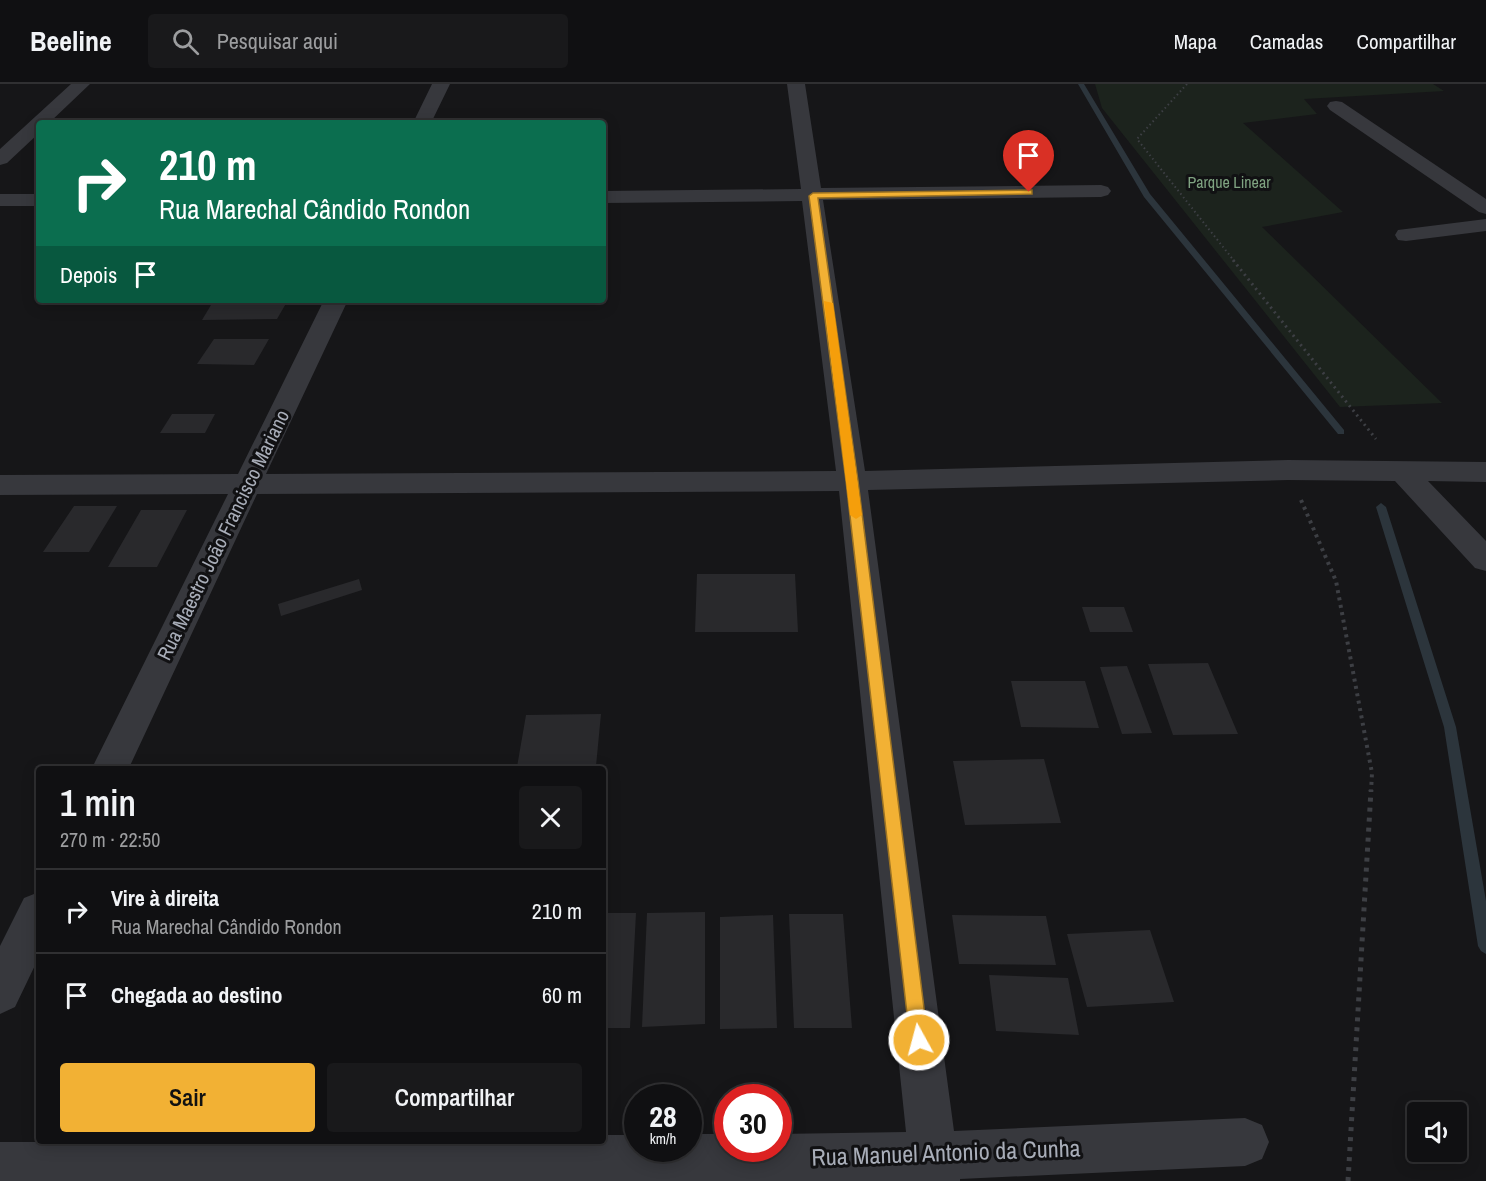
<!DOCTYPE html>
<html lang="pt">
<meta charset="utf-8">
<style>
body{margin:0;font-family:"Archivo Narrow",sans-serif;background:#19191b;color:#f1f3f6;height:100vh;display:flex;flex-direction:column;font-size:22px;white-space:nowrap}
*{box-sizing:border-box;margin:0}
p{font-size:20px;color:#9c9d9f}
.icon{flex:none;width:33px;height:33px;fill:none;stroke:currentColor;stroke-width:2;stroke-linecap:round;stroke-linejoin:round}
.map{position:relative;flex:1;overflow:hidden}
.side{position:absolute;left:36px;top:682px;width:570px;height:378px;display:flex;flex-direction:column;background:#101012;border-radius:6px;box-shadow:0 3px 15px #0003,0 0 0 2px #303032}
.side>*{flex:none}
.hud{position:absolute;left:36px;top:36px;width:570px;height:183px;border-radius:6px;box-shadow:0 3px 15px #0003,0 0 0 2px #303032;background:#0b6e4f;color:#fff;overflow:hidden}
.fabs{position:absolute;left:1407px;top:1018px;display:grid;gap:12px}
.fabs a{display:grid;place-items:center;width:60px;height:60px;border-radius:6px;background:#101012;box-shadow:0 3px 15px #0003,0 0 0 2px #303032;font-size:30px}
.speed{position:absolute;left:624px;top:1000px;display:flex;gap:12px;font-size:30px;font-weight:700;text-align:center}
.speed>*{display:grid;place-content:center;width:78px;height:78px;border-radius:50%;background:#101012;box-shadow:0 3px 15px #0003,0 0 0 2px #303032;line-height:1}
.speed small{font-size:15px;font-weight:400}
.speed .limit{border:9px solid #d22;background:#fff;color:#111}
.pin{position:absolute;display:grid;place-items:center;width:51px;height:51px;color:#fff;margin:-62px -26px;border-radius:50% 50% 50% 0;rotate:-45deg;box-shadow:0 0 6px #0007}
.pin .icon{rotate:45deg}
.me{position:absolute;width:66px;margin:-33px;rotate:353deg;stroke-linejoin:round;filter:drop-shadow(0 0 4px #0008)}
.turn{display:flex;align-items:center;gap:21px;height:126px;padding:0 24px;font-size:27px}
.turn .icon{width:78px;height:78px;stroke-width:2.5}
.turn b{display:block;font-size:42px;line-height:51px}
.then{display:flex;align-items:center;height:57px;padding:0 24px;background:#0003;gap:12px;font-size:22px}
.round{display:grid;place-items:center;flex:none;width:63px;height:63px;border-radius:6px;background:#19191b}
.head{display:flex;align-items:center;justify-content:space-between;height:102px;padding:0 24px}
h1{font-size:36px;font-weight:600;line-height:45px}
.button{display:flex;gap:12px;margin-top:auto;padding:12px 24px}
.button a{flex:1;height:69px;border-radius:6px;background:#f2b134;color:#111;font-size:24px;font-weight:600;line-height:69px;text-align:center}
.button a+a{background:#19191b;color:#f1f3f6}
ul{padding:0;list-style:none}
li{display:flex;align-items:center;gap:18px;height:84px;padding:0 24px;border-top:2px solid #303032}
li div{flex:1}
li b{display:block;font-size:22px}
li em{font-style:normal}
header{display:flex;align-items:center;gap:36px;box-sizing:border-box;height:84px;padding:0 30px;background:#101012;border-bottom:2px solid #303032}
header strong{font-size:28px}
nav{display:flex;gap:33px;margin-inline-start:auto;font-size:21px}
.search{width:420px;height:54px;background:#19191b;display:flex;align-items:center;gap:15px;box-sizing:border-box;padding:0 21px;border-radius:6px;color:#9c9d9f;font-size:22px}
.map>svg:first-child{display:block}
.green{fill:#1c231d}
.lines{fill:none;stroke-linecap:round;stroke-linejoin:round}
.stream{fill:#2c353c;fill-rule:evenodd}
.building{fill:#29292c}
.path-far3{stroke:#3d3f44;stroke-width:2;stroke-dasharray:1.5 3;stroke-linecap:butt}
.path-far2{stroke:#3d3f44;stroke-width:3;stroke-dasharray:2 4;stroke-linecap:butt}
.path-far1{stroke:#3d3f44;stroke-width:4;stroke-dasharray:3 4.5;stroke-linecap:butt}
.path{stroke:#3d3f44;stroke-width:5;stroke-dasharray:4 6;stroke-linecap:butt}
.minor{fill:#37383d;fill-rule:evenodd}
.route{fill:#f2b134;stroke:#9d7322;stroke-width:1.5}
.slow{fill:#f59e0b}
.labels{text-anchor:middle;stroke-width:6;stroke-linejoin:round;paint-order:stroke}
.far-park-label{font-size:16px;fill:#7fa381;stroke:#111113}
.street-label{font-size:20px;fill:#a8adb8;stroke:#111113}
.near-street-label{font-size:24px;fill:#a8adb8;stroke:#111113}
</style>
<header>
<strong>Beeline</strong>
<div class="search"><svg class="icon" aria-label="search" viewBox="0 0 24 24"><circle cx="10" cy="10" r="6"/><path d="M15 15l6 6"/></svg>Pesquisar aqui</div>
<nav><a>Mapa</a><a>Camadas</a><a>Compartilhar</a></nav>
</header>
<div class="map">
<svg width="1486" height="1097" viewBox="0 0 1486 1097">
<rect width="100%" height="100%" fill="#161618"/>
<path class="green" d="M 1095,0 L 1433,0 L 1444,7 L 1304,15 L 1317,30 L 1243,39 L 1343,128 L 1262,143 L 1442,319 L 1340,323 L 1102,24 Z"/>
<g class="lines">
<path class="stream" d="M 1078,0 L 1084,0 L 1150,110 L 1344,346 L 1344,350 L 1338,350 L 1144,113 Z
M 1381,419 L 1386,423 L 1456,643 L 1486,817 L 1486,870 L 1481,867 L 1478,862 L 1444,643 L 1376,423 Z"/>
</g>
<path class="building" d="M 249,34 L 246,39 L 64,39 L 69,35 Z
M 214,216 L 288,216 L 277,235 L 202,236 Z
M 214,255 L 269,255 L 254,281 L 197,280 Z
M 172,330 L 215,330 L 205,349 L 160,349 Z
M 74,422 L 117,422 L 89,468 L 43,468 Z
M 141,426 L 187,426 L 157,483 L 108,483 Z
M 697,490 L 795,490 L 798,548 L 695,548 Z
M 359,495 L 362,506 L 281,532 L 278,520 Z
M 1082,523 L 1124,523 L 1133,548 L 1090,548 Z
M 1208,579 L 1238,650 L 1173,651 L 1148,580 Z
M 1127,582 L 1152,649 L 1122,650 L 1100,583 Z
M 1011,597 L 1085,597 L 1099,644 L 1021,643 Z
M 601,630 L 596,682 L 517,683 L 526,631 Z
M 1044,675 L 1061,739 L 965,741 L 953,677 Z
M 705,828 L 705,940 L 642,943 L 647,829 Z
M 603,829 L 636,829 L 630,944 L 603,944 Z
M 789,830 L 843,830 L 852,944 L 794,944 Z
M 773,831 L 777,944 L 720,945 L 720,833 Z
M 952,831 L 1046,832 L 1056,881 L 959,880 Z
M 1150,846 L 1174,918 L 1087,923 L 1067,850 Z
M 989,891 L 1068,894 L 1079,951 L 996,947 Z"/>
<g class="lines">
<path class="path-far3" d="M 1187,0 L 1137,55 L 1235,178"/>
<path class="path-far2" d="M 1233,176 L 1376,355"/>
<path class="path-far1" d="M 1301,416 L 1336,497 L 1372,689 L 1371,708"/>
<path class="path" d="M 1348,1097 L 1371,706"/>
<path class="minor" d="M 71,0 L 90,0 L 49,39 L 39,39 L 39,49 L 7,79 L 0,81 L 0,65 Z
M 432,0 L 450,0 L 431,39 L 413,39 Z
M 787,0 L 805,0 L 821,104 L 1101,101 L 1108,103 L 1111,107 L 1108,111 L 1101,113 L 823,116 L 865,387 L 1288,376 L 1486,378 L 1486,398 L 1428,397 L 1486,457 L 1486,487 L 1475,484 L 1395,397 L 1288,396 L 868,406 L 954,1047 L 1245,1034 L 1262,1041 L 1269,1058 L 1262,1075 L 1245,1082 L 960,1095 L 960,1097 L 0,1097 L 0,1058 L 603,1058 L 603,1051 L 638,1051 L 638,1065 L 688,1065 L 688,1050 L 728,1050 L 728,1065 L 778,1065 L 778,1050 L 906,1048 L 839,407 L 257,410 L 128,686 L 91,686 L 228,410 L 0,411 L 0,391 L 238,390 L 324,216 L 348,216 L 266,390 L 836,387 L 802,117 L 603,119 L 603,107 L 801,105 Z
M 1336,17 L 1342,18 L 1486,115 L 1486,130 L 1479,128 L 1330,26 L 1327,22 L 1330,18 Z
M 0,110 L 39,110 L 39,122 L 0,122 Z
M 1486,135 L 1486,147 L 1406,157 L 1398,156 L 1395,151 L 1398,146 Z
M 39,808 L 39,873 L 15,923 L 0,930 L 0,862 L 24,814 Z"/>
</g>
<path class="route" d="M 1029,106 L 1032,106 L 1032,110 L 818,114 L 858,397 L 928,956 L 926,962 L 919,965 L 913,962 L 910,956 L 846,397 L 809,112 L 813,109 Z"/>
<path class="slow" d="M 824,217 L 833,219 L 862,431 L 856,435 L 850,431 Z"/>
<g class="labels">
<g class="far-park-label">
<text x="1229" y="104">Parque Linear</text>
</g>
<g class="street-label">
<text transform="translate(223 451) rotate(-64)" y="7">Rua Maestro João Francisco Mariano</text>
</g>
<g class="near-street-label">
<text transform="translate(946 1069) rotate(-2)" y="8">Rua Manuel Antonio da Cunha</text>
</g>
</g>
</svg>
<div class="fabs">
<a><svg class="icon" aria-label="sound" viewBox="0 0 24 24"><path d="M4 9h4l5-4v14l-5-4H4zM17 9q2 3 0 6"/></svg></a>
</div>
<div class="speed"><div>28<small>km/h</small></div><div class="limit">30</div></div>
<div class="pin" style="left:1029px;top:108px;background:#d93025"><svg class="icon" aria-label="arrive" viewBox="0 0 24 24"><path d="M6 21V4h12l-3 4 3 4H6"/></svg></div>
<svg class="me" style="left:919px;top:956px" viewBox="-20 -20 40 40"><circle r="17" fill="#f2b134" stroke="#fff" stroke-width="3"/><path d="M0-11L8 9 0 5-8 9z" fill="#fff"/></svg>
<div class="hud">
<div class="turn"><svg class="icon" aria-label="right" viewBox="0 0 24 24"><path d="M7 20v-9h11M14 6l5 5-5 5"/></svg><div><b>210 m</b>Rua Marechal Cândido Rondon</div></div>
<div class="then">Depois<svg class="icon" aria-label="arrive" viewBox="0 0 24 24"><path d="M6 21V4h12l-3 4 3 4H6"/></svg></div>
</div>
<section class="side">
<div class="head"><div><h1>1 min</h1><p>270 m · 22:50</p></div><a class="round"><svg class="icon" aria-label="close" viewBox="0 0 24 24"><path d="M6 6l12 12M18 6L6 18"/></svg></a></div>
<ul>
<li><svg class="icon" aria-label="right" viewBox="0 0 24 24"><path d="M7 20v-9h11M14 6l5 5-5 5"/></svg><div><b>Vire à direita</b><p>Rua Marechal Cândido Rondon</p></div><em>210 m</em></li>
<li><svg class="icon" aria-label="arrive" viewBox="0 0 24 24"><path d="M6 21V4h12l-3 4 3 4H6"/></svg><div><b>Chegada ao destino</b></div><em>60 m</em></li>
</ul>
<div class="button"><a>Sair</a><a>Compartilhar</a></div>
</section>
</div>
